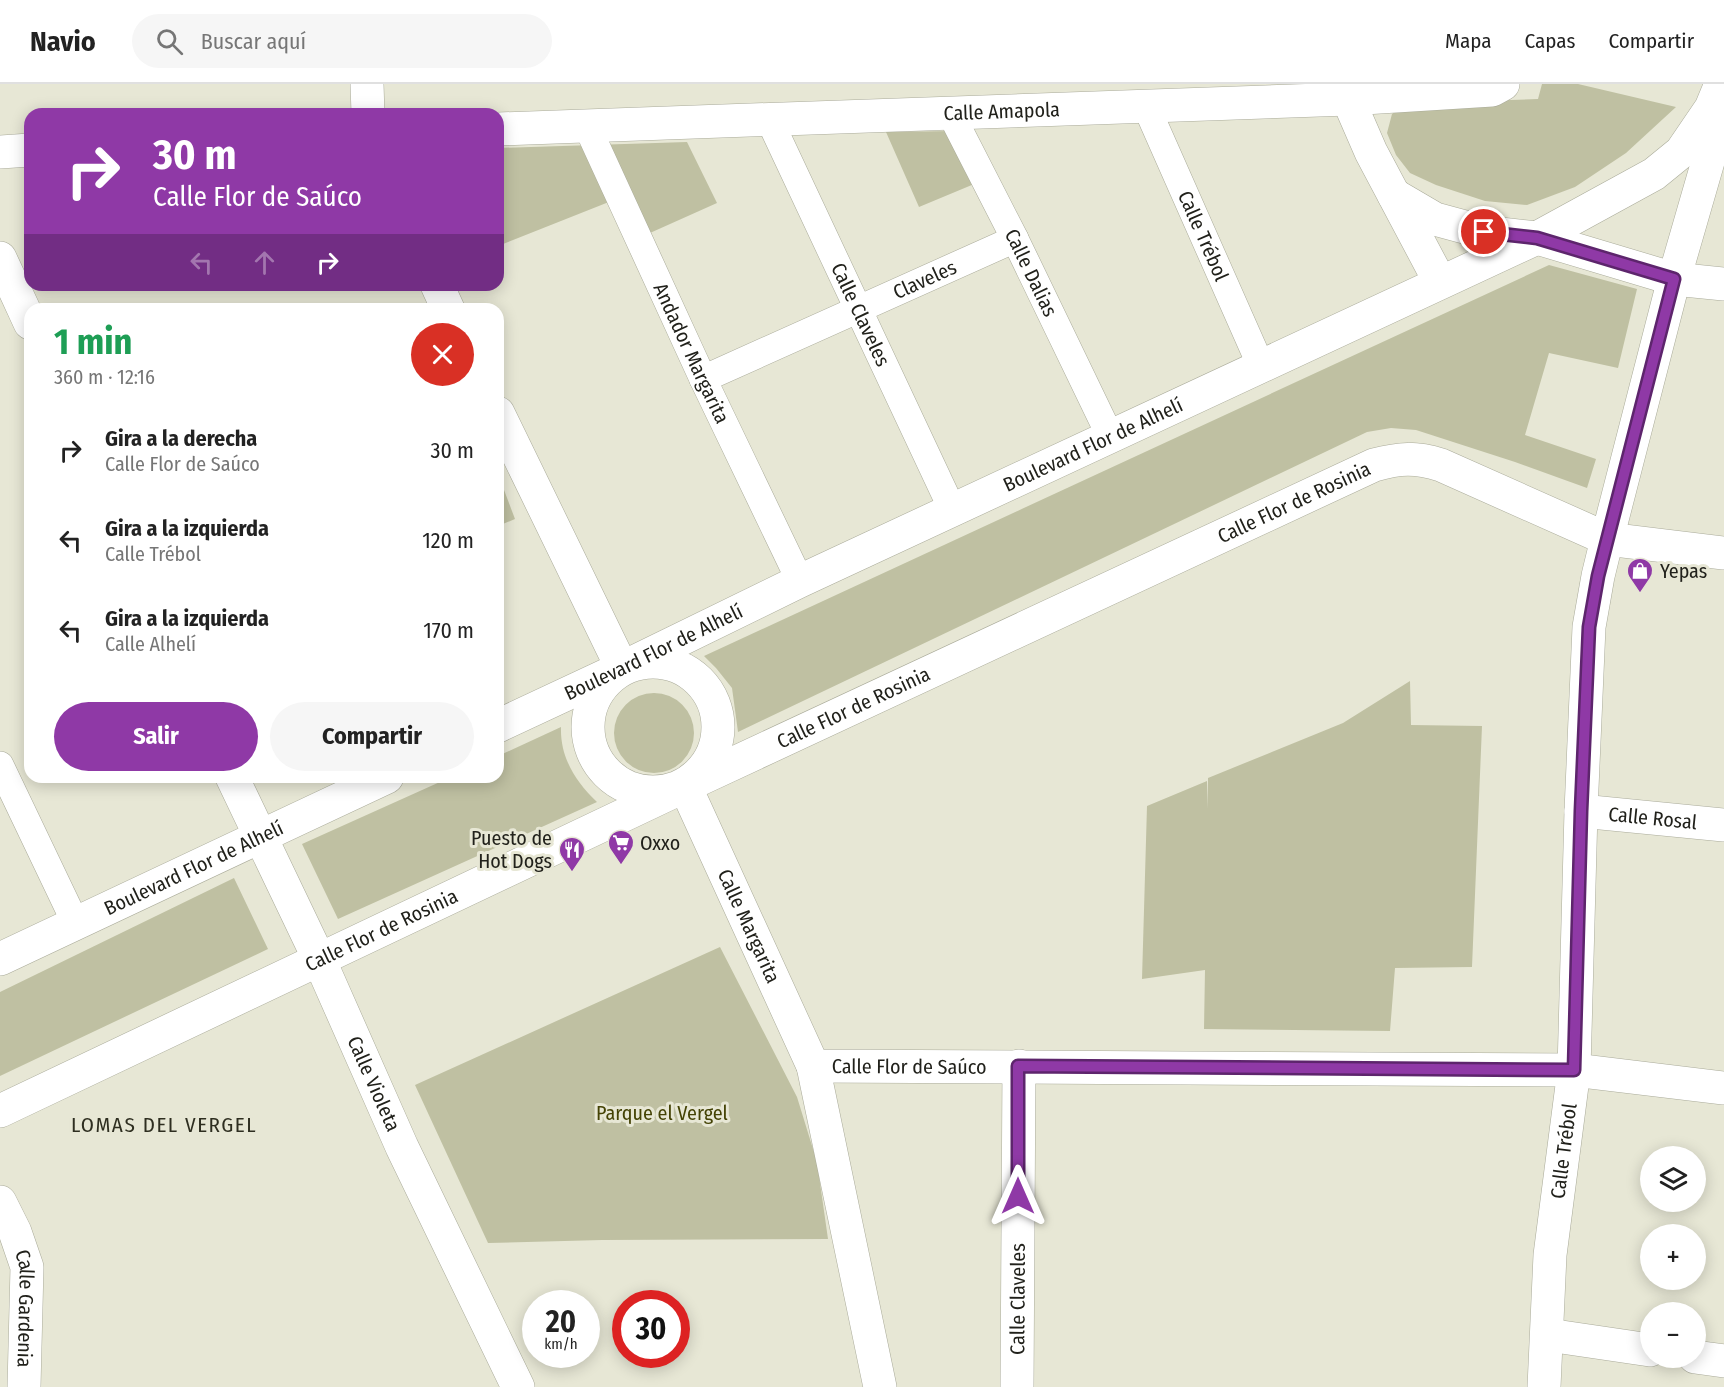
<!DOCTYPE html>
<html lang="es">
<meta charset="utf-8">
<style>
body{margin:0;font-family:"Fira Sans Condensed",sans-serif;background:#f6f6f6;color:#222;height:100vh;display:flex;flex-direction:column;font-size:22px;white-space:nowrap}
*{box-sizing:border-box;margin:0}
p{font-size:20px;color:#767676}
.icon{flex:none;width:33px;height:33px;fill:none;stroke:currentColor;stroke-width:2;stroke-linecap:round;stroke-linejoin:round}
.map{position:relative;flex:1;overflow:hidden}
.side{position:absolute;left:24px;top:219px;width:480px;height:480px;display:flex;flex-direction:column;background:#fff;border-radius:18px;box-shadow:0 3px 15px #0003}
.side>*{flex:none}
.top-card{position:absolute;left:24px;top:24px;width:480px;height:183px;border-radius:18px;box-shadow:0 3px 15px #0003;background:#8f39a6;color:#fff;overflow:hidden}
.fabs{position:absolute;left:1640px;top:1062px;display:grid;gap:12px}
.fabs a{display:grid;place-items:center;width:66px;height:66px;border-radius:50%;background:#fff;box-shadow:0 3px 15px #0003;font-size:30px}
.speed{position:absolute;left:522px;top:1206px;display:flex;gap:12px;font-size:30px;font-weight:700;text-align:center}
.speed>*{display:grid;place-content:center;width:78px;height:78px;border-radius:50%;background:#fff;box-shadow:0 3px 15px #0003;line-height:1}
.speed small{font-size:15px;font-weight:400}
.speed .limit{border:9px solid #d22;background:#fff;color:#111}
.pin{position:absolute;display:grid;place-items:center;width:51px;height:51px;color:#fff;margin:-26px;border:3px solid #fff;border-radius:50%;box-shadow:0 2px 6px #0007}
.me{position:absolute;width:66px;margin:-33px;rotate:0deg;stroke-linejoin:round;filter:drop-shadow(0 0 4px #0008)}
.turn{display:flex;align-items:center;gap:21px;height:126px;padding:0 30px;font-size:27px}
.turn .icon{width:78px;height:78px;stroke-width:2.5}
.turn b{display:block;font-size:42px;line-height:51px}
.lanes{display:flex;align-items:center;height:57px;padding:0 30px;background:#0003;justify-content:center;gap:30px;direction:ltr}
.lanes .off{opacity:.35}
.round{display:grid;place-items:center;flex:none;width:63px;height:63px;border-radius:32px;background:#f6f6f6}
.head{display:flex;align-items:center;justify-content:space-between;height:102px;padding:0 30px}
h1{font-size:36px;font-weight:700;line-height:45px;color:#1e9e55}
.button{display:flex;gap:12px;margin-top:auto;padding:12px 30px}
.button a{flex:1;height:69px;border-radius:36px;background:#8f39a6;color:#fff;font-size:24px;font-weight:700;line-height:69px;text-align:center}
.button a+a{background:#f6f6f6;color:#222}
ul{padding:0;list-style:none}
li{display:flex;align-items:center;gap:18px;height:90px;padding:0 30px}
li div{flex:1}
li b{display:block;font-size:22px}
li em{font-style:normal}
header{display:flex;align-items:center;gap:36px;box-sizing:border-box;height:84px;padding:0 30px;background:#fff;border-bottom:2px solid #e0e0e0}
header strong{font-size:28px}
nav{display:flex;gap:33px;margin-inline-start:auto;font-size:21px}
.search{width:420px;height:54px;background:#f6f6f6;display:flex;align-items:center;gap:15px;box-sizing:border-box;padding:0 21px;border-radius:33px;color:#767676;font-size:22px}
.map>svg:first-child{display:block}
.green{fill:#bfc0a2}
.lines{fill:none;stroke-linecap:round;stroke-linejoin:round}
.pedestrian-casing{stroke:#aaab9a;stroke-width:28}
.minor-casing{stroke:#aaab9a;stroke-width:34}
.tertiary-casing{stroke:#aaab9a;stroke-width:34}
.secondary-casing{stroke:#aaab9a;stroke-width:34}
.pedestrian{stroke:#fff;stroke-width:27}
.minor{stroke:#fff;stroke-width:33}
.tertiary{stroke:#fff;stroke-width:33}
.secondary{stroke:#fff;stroke-width:33}
.route-casing{stroke:#5d256c;stroke-width:15}
.route{stroke:#8f39a6;stroke-width:10}
.labels{text-anchor:middle;stroke-width:6;stroke-linejoin:round;paint-order:stroke}
.street-label{font-size:20px;fill:#21211b;stroke:#e7e7d5}
.poi-label{font-size:20px;fill:#21211b;stroke:#e7e7d5;text-anchor:start}
.park-label{font-size:20px;fill:#444305;stroke:#e7e7d5}
.neighbourhood-label{font-size:21px;letter-spacing:1.5px;fill:#2e2e20;stroke:#e7e7d5}
</style>
<header>
<strong>Navio</strong>
<div class="search"><svg class="icon" aria-label="search" viewBox="0 0 24 24"><circle cx="10" cy="10" r="6"/><path d="M15 15l6 6"/></svg>Buscar aquí</div>
<nav><a>Mapa</a><a>Capas</a><a>Compartir</a></nav>
</header>
<div class="map">
<svg width="1724" height="1303" viewBox="0 0 1724 1303">
<rect width="100%" height="100%" fill="#e7e7d5"/>
<path class="green" d="M 1542,0 L 1578,0 L 1676,23 L 1626,69 L 1575,103 L 1527,121 L 1485,117 L 1436,101 L 1410,89 L 1396,71 L 1387,49 L 1392,30 L 1405,21 L 1423,19 L 1538,15 Z
M 952,47 L 979,98 L 919,123 L 886,48 Z
M 687,58 L 717,119 L 641,153 L 624,112 L 498,162 L 498,64 Z
M 1549,181 L 1637,205 L 1618,284 L 1549,269 L 1525,351 L 1596,375 L 1587,404 L 1515,378 L 1416,346 L 1391,344 L 1367,348 L 738,648 L 732,604 L 716,584 L 704,572 Z
M 498,398 L 501,398 L 515,435 L 498,442 Z
M 1410,597 L 1411,641 L 1482,642 L 1472,883 L 1395,884 L 1390,947 L 1204,945 L 1205,886 L 1142,895 L 1147,722 L 1207,697 L 1208,725 L 1208,694 L 1343,639 Z
M614 649a40 40 0 1 1 80 0a40 40 0 1 1-80 0Z
M 561,643 C 560,674 576,698 597,718 L 338,835 L 302,760 L 451,693 L 498,693 L 498,672 Z
M 234,794 L 268,865 L 0,992 L 0,908 Z
M 720,863 L 797,1013 L 817,1078 L 828,1155 L 602,1156 L 488,1159 L 415,1001 Z"/>
<g class="lines">
<defs>
<g id="pedestrian">
<path id="s1" d="M 1146,22 L 1261,282"/>
<path id="s2" d="M 950,28 L 1015,155 L 1110,352"/>
<path id="s3" d="M 769,35 L 952,425"/>
<path id="s4" d="M 587,42 L 703,295 L 800,497"/>
<path id="s5" d="M 703,295 L 1015,155"/>
<path d="M 0,681 L 75,838"/>
</g>
<g id="minor">
<path d="M 367,0 L 368,30"/>
<path d="M 1348,15 L 1371,68 L 1440,198"/>
<path id="s6" d="M 498,45 L 1348,15 L 1492,6 L 1503,0"/>
<path d="M 0,68 L 30,66"/>
<path d="M 1394,111 L 1435,135 L 1483,148 L 1537,154 L 1674,195 L 1724,200"/>
<path d="M 0,174 L 30,239"/>
<path d="M 437,201 L 448,225"/>
<path d="M 498,329 L 622,584"/>
<path id="s7" d="M 232,693 L 319,875 L 402,1063 L 518,1303"/>
<path id="s8" d="M 1581,727 L 1724,741"/>
<path d="M 813,982 L 880,1303"/>
<path id="s9" d="M 0,1118 L 15,1148 L 27,1183 L 24,1303"/>
<path d="M 1548,1251 L 1650,1266"/>
<path d="M 1695,1273 L 1724,1277"/>
<path id="s10" d="M 1017,1303 L 1019,982"/>
<path id="s11" d="M 1544,1303 L 1550,1171 L 1574,986 L 1581,727 L 1589,543 L 1598,492 L 1607,455"/>
</g>
<g id="tertiary">
<path id="s12" d="M 685,702 L 813,982 L 1574,986 L 1724,1004"/>
</g>
<g id="secondary">
<path d="M 1607,455 L 1674,195 L 1724,22"/>
<circle cx="653" cy="643" r="65"/>
<path id="s13" d="M 498,642 L 622,584 L 800,497 L 1537,154 L 1654,90 L 1681,68 L 1711,24 L 1721,0"/>
<path id="s14" d="M 0,875 L 387,693"/>
<path id="s15" d="M 0,1027 L 685,702 L 1374,381 C 1400,374 1415,373 1441,381 L 1607,455 L 1724,469"/>
</g>
</defs>
<use href="#pedestrian" class="pedestrian-casing"/>
<use href="#minor" class="minor-casing"/>
<use href="#tertiary" class="tertiary-casing"/>
<use href="#secondary" class="secondary-casing"/>
<use href="#pedestrian" class="pedestrian"/>
<use href="#minor" class="minor"/>
<use href="#tertiary" class="tertiary"/>
<use href="#secondary" class="secondary"/>
</g>
<g class="lines">
<defs>
<path id="route" d="M 1018,1112 L 1018,982 L 1574,986 L 1581,727 L 1589,543 L 1598,492 L 1674,195 L 1537,154 L 1484,148"/>
</defs>
<use href="#route" class="route-casing"/>
<use href="#route" class="route"/>
</g>
<defs>
<symbol id="shop-pin" viewBox="-11 -11 22 30"><path d="M0 17L-7.5 6A9.5 9.5 0 1 1 7.5 6Z" fill="#8f39a6" stroke="#e7e7d5"/><path d="M-5-2.5h2.3a2.7 3.5 0 0 1 5.4 0H5L5.5 6h-11ZM-1.5-2.5h3a1.5 2.3 0 0 0-3 0Z" fill="#fff"/></symbol>
<symbol id="supermarket-pin" viewBox="-11 -11 22 30"><path d="M0 17L-7.5 6A9.5 9.5 0 1 1 7.5 6Z" fill="#8f39a6" stroke="#e7e7d5"/><path d="M-6-5.5h2.5l.6 2H6L4.5 2H-2.5L-4.4-4H-6ZM-1.5 3.2a1.3 1.3 0 1 0 .1 0ZM3 3.2a1.3 1.3 0 1 0 .1 0Z" fill="#fff"/></symbol>
<symbol id="restaurant-pin" viewBox="-11 -11 22 30"><path d="M0 17L-7.5 6A9.5 9.5 0 1 1 7.5 6Z" fill="#8f39a6" stroke="#e7e7d5"/><path d="M-5-6h1v4h1v-4h1v4h1v-4h1v5L-1.5 .5V6h-2V.5L-5-1ZM5-6V6H3V1.5H1.5Q1.5-4 5-6Z" fill="#fff"/></symbol>
</defs>
<g fill-rule="evenodd">
<use href="#shop-pin" x="1625" y="472" width="30" height="40"/>
<use href="#supermarket-pin" x="606" y="744" width="30" height="40"/>
<use href="#restaurant-pin" x="557" y="751" width="30" height="40"/>
</g>
<g class="labels">
<g class="street-label">
<text dy="7" stroke="none"><textPath href="#s6" startOffset="504">Calle Amapola</textPath></text>
<text dy="7" stroke="none"><textPath href="#s1" startOffset="142">Calle Trébol</textPath></text>
<text dy="7" stroke="none"><textPath href="#s2" startOffset="180">Calle Dalias</textPath></text>
<text dy="7" stroke="none"><textPath href="#s5" startOffset="243">Claveles</textPath></text>
<text dy="7" stroke="none"><textPath href="#s3" startOffset="216">Calle Claveles</textPath></text>
<text dy="7" stroke="none"><textPath href="#s4" startOffset="250">Andador Margarita</textPath></text>
<text dy="7" stroke="none"><textPath href="#s13" startOffset="658">Boulevard Flor de Alhelí</textPath></text>
<text dy="7" stroke="none"><textPath href="#s15" startOffset="1430">Calle Flor de Rosinia</textPath></text>
<text dy="7" stroke="none"><textPath href="#s13" startOffset="172">Boulevard Flor de Alhelí</textPath></text>
<text dy="7" stroke="none"><textPath href="#s15" startOffset="944">Calle Flor de Rosinia</textPath></text>
<text dy="7" stroke="none"><textPath href="#s8" startOffset="72">Calle Rosal</textPath></text>
<text dy="7" stroke="none"><textPath href="#s14" startOffset="214">Boulevard Flor de Alhelí</textPath></text>
<text dy="7" stroke="none"><textPath href="#s12" startOffset="154">Calle Margarita</textPath></text>
<text dy="7" stroke="none"><textPath href="#s15" startOffset="422">Calle Flor de Rosinia</textPath></text>
<text dy="7" stroke="none"><textPath href="#s12" startOffset="404">Calle Flor de Saúco</textPath></text>
<text dy="7" stroke="none"><textPath href="#s7" startOffset="338">Calle Violeta</textPath></text>
<text dy="7" stroke="none"><textPath href="#s11" startOffset="237">Calle Trébol</textPath></text>
<text dy="7" stroke="none"><textPath href="#s10" startOffset="88">Calle Claveles</textPath></text>
<text dy="7" stroke="none"><textPath href="#s9" startOffset="112">Calle Gardenia</textPath></text>
</g>
<g class="poi-label">
<text x="1660" y="494">Yepas</text>
<text x="552" y="761" text-anchor="end">Puesto de<tspan x="552" dy="23">Hot Dogs</tspan></text>
<text x="640" y="766">Oxxo</text>
</g>
<g class="park-label">
<text x="662" y="1036">Parque el Vergel</text>
</g>
<g class="neighbourhood-label">
<text x="164" y="1048">LOMAS DEL VERGEL</text>
</g>
</g>
</svg>
<div class="fabs">
<a><svg class="icon" aria-label="layers" viewBox="0 0 24 24"><path d="M12 4l9 5-9 5-9-5zM3 14l9 5 9-5"/></svg></a>
<a>+</a>
<a>−</a>
</div>
<div class="speed"><div>20<small>km/h</small></div><div class="limit">30</div></div>
<div class="pin" style="left:1484px;top:148px;background:#d93025"><svg class="icon" aria-label="arrive" viewBox="0 0 24 24"><path d="M6 21V4h12l-3 4 3 4H6"/></svg></div>
<svg class="me" style="left:1018px;top:1112px" viewBox="-20 -20 40 40"><path d="M0-17L14 15 0 8-14 15z" fill="#8f39a6" stroke="#fff" stroke-width="4"/></svg>
<div class="top-card">
<div class="turn"><svg class="icon" aria-label="right" viewBox="0 0 24 24"><path d="M7 20v-9h11M14 6l5 5-5 5"/></svg><div><b>30 m</b>Calle Flor de Saúco</div></div>
<div class="lanes"><svg class="icon off" aria-label="left" viewBox="0 0 24 24"><path d="M17 20v-9H6M10 6l-5 5 5 5"/></svg><svg class="icon off" aria-label="ahead" viewBox="0 0 24 24"><path d="M12 20V5M6 11l6-6 6 6"/></svg><svg class="icon" aria-label="right" viewBox="0 0 24 24"><path d="M7 20v-9h11M14 6l5 5-5 5"/></svg></div>
</div>
<section class="side">
<div class="head"><div><h1>1 min</h1><p>360 m · 12:16</p></div><a class="round" style="background:#d93025;color:#fff"><svg class="icon" aria-label="close" viewBox="0 0 24 24"><path d="M6 6l12 12M18 6L6 18"/></svg></a></div>
<ul>
<li><svg class="icon" aria-label="right" viewBox="0 0 24 24"><path d="M7 20v-9h11M14 6l5 5-5 5"/></svg><div><b>Gira a la derecha</b><p>Calle Flor de Saúco</p></div><em>30 m</em></li>
<li><svg class="icon" aria-label="left" viewBox="0 0 24 24"><path d="M17 20v-9H6M10 6l-5 5 5 5"/></svg><div><b>Gira a la izquierda</b><p>Calle Trébol</p></div><em>120 m</em></li>
<li><svg class="icon" aria-label="left" viewBox="0 0 24 24"><path d="M17 20v-9H6M10 6l-5 5 5 5"/></svg><div><b>Gira a la izquierda</b><p>Calle Alhelí</p></div><em>170 m</em></li>
</ul>
<div class="button"><a>Salir</a><a>Compartir</a></div>
</section>
</div>
